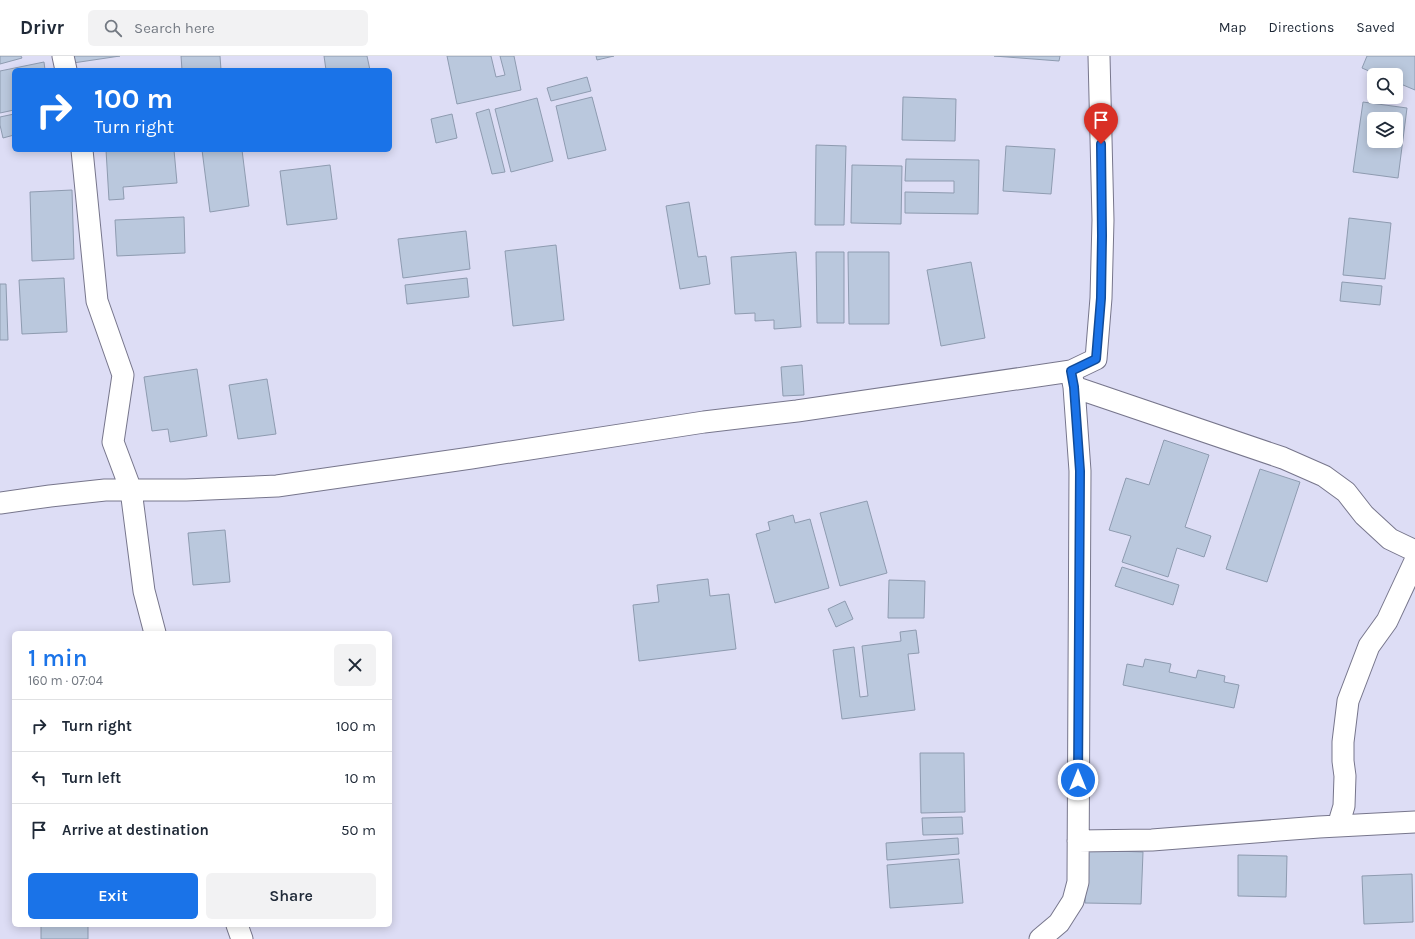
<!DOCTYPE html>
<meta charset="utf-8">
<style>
body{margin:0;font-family:Karla,sans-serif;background:#f2f2f3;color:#1f2937;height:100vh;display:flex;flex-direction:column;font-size:15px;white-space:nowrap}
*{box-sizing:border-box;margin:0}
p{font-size:13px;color:#747a83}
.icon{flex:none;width:22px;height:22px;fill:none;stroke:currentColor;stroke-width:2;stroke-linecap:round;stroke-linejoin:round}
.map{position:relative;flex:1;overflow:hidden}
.sheet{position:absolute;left:12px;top:575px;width:380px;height:296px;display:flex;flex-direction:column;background:#fff;border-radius:6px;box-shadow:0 2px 10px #0003}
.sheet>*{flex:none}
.banner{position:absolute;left:12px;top:12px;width:380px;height:84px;border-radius:6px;box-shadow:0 2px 10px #0003;background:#1a73e8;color:#fff;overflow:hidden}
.fabs{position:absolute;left:1367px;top:12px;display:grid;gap:8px}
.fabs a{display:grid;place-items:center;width:36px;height:36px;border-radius:6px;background:#fff;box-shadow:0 2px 10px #0003;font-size:20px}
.pin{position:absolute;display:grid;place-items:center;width:34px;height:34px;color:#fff;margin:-41px -17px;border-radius:50% 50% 50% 0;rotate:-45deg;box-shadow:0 0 4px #0007}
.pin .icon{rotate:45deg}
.me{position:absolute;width:44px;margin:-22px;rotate:0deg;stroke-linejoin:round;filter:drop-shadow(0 0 3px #0008)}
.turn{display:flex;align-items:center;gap:14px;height:84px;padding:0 16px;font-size:18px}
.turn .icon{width:52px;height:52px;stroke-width:2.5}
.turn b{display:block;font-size:28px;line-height:34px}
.round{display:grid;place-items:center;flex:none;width:42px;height:42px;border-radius:6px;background:#f2f2f3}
.headline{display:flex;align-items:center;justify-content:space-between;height:68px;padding:0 16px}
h1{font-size:24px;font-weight:600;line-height:30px;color:#1a73e8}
.action{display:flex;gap:8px;margin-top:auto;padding:8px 16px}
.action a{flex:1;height:46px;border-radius:6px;background:#1a73e8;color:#fff;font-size:16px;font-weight:600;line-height:46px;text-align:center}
.action a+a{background:#f2f2f3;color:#1f2937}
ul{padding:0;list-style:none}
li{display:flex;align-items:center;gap:12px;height:52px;padding:0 16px;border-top:1px solid #e0e1e3}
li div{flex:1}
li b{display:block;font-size:15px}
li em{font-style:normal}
header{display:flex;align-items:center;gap:24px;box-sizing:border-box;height:56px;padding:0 20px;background:#fff;border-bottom:1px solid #e0e1e3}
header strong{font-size:19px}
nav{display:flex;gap:22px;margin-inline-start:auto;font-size:14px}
.search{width:280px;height:36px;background:#f2f2f3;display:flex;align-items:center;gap:10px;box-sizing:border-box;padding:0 14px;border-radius:6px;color:#747a83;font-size:15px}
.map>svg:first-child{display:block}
.building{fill:#bac8dd;stroke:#8e9bb0;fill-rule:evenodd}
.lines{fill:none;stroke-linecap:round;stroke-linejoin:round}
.street-casing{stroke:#77768c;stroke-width:23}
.street{stroke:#fff;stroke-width:21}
.route-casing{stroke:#114b97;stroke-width:10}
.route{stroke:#1a73e8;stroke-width:7}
</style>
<header>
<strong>Drivr</strong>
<div class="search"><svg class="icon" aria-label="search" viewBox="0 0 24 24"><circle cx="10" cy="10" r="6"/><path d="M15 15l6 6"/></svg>Search here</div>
<nav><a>Map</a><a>Directions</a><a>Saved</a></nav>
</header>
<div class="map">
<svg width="1415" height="883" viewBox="0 0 1415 883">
<rect width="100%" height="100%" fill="#ddddf5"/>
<path class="building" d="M 0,0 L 21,0 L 22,2 L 0,8 Z
M 72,0 L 120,0 L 73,7 Z
M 181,0 L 220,0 L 221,14 L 182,14 Z
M 324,0 L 367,0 L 370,14 L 326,14 Z
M 447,0 L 491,0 L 496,21 L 505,19 L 500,0 L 514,0 L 521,34 L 457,48 Z
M 596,0 L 614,0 L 597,4 Z
M 994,0 L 1060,0 L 1059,5 Z
M 1367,0 L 1415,0 L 1415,34 L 1396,26 L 1396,19 L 1378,19 L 1362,12 Z
M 44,6 L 45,14 L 14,14 L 14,54 L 0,57 L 0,15 Z
M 587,21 L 591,35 L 551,45 L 547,32 Z
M 592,41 L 606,94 L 568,103 L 556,50 Z
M 903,41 L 956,43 L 955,85 L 902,84 Z
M 537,42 L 553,105 L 511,116 L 495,53 Z
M 1363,46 L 1407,52 L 1398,122 L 1353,116 ZM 1374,63 L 1396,63 L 1396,85 L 1374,85 Z
M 489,53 L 505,116 L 492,118 L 476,57 Z
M 14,58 L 14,79 L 3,82 L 0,69 L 0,61 Z
M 452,58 L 457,82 L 436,87 L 431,63 Z
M 816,89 L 846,90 L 844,169 L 815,169 Z
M 1006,90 L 1055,93 L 1051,138 L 1003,135 Z
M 106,94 L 174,94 L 177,127 L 123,131 L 124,143 L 109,144 Z
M 202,94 L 242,94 L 249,150 L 210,156 Z
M 906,103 L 979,104 L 978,158 L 905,157 L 905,136 L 954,137 L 954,125 L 905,125 Z
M 330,109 L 337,163 L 287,169 L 280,115 Z
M 852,109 L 902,110 L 901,168 L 851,167 Z
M 72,134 L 74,203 L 32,205 L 30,136 Z
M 689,146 L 698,201 L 706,200 L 710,228 L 680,233 L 666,150 Z
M 184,161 L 185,197 L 117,200 L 115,164 Z
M 1349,162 L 1391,167 L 1385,223 L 1343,219 Z
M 466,175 L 470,213 L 403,222 L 398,183 Z
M 556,189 L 564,264 L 513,270 L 505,195 Z
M 796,196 L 801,271 L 774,273 L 774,264 L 755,265 L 755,257 L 735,258 L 731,201 Z
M 816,196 L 844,196 L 844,267 L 817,267 Z
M 848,196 L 889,196 L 889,268 L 849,268 Z
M 971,206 L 985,282 L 941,290 L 927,214 Z
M 64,222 L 67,276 L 22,278 L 19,224 Z
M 467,222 L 469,241 L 407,248 L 405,229 Z
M 1342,226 L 1382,230 L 1380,249 L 1340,245 Z
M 0,228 L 6,228 L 8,284 L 0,284 Z
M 802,309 L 804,339 L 783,340 L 781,311 Z
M 197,313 L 207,380 L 170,386 L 168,373 L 152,375 L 144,321 Z
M 267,323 L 276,378 L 238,383 L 229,329 Z
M 1164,384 L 1209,399 L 1185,471 L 1211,480 L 1204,501 L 1177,492 L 1168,521 L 1122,506 L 1131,480 L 1109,474 L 1126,422 L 1149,429 Z
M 1260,413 L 1300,426 L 1267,526 L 1226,513 Z
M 867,445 L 887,517 L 840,530 L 820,457 Z
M 793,459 L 795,467 L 810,463 L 829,532 L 775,547 L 756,478 L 770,474 L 768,466 Z
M 225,474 L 230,526 L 193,529 L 188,477 Z
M 1122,511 L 1179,529 L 1173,549 L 1115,530 Z
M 708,523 L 710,540 L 729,538 L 736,593 L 639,605 L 633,549 L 659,546 L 657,529 Z
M 889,524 L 925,525 L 924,562 L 888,562 Z
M 845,545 L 853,563 L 836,571 L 828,553 Z
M 916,574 L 919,597 L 908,598 L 915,654 L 842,663 L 833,594 L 854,591 L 860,641 L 868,640 L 862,590 L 901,585 L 900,576 Z
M 1145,603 L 1171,608 L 1169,616 L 1196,622 L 1198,614 L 1225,620 L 1224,626 L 1239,629 L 1234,652 L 1123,629 L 1127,608 L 1143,611 Z
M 920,697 L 964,697 L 965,756 L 921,757 Z
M 962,761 L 963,778 L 923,779 L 922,762 Z
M 958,782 L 959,798 L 887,804 L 886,787 Z
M 1087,794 L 1143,796 L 1141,848 L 1085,847 Z
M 1238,799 L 1287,800 L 1286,841 L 1238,840 Z
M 959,803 L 963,847 L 890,852 L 887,809 Z
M 1412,818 L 1413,866 L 1364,868 L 1362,820 Z
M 41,869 L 88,869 L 88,883 L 41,883 Z"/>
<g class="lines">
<defs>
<path id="street" d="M 63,0 L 66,14
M 82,94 L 97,245 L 123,319 L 113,386 L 131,434 L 144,535 L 155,577
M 1074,331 L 1283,402 L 1324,420 L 1346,436 L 1364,459 L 1390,483 L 1415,495
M 0,447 L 50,440 L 105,434 L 186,434 L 277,430 L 471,402 L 704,366 L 797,355 L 1071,315 L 1096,303 L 1101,242 L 1103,164 L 1099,0
M 1338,770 L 1344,750 L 1345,720 L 1343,705 L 1343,686 L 1348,645 L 1369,590 L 1387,565 L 1415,505
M 1078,785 L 1152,784 L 1319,771 L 1415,766
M 237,869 L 242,883
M 1040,883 L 1059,867 L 1073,845 L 1078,826 L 1080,415 L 1074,331 L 1071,315"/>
</defs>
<use href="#street" class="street-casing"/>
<use href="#street" class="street"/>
</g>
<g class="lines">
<defs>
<path id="route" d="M 1078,724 L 1080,415 L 1074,331 L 1071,315 L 1096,303 L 1101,242 L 1102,180 L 1101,88"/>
</defs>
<use href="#route" class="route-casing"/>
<use href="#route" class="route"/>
</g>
</svg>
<div class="fabs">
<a><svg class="icon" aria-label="search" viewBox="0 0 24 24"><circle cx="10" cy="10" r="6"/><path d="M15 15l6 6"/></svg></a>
<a><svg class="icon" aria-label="layers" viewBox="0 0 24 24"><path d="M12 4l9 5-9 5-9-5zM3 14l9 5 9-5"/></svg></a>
</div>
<div class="pin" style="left:1101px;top:88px;background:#d93025"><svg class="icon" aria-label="arrive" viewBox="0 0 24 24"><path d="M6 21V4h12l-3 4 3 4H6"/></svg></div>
<svg class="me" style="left:1078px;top:724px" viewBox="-20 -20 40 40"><circle r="17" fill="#1a73e8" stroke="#fff" stroke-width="3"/><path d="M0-11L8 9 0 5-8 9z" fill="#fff"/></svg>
<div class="banner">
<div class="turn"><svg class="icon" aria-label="right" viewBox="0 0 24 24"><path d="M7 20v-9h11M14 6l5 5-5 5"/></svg><div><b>100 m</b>Turn right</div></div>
</div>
<section class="sheet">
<div class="headline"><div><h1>1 min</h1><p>160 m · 07:04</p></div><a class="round"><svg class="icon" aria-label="close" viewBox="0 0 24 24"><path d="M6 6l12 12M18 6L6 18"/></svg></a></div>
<ul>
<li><svg class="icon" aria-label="right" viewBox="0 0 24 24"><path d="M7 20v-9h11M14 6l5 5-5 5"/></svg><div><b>Turn right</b></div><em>100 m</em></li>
<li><svg class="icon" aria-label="left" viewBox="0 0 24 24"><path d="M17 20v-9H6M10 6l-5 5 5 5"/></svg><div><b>Turn left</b></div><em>10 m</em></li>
<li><svg class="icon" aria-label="arrive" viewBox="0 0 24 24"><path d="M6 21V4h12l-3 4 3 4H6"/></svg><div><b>Arrive at destination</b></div><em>50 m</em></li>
</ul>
<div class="action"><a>Exit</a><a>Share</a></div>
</section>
</div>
